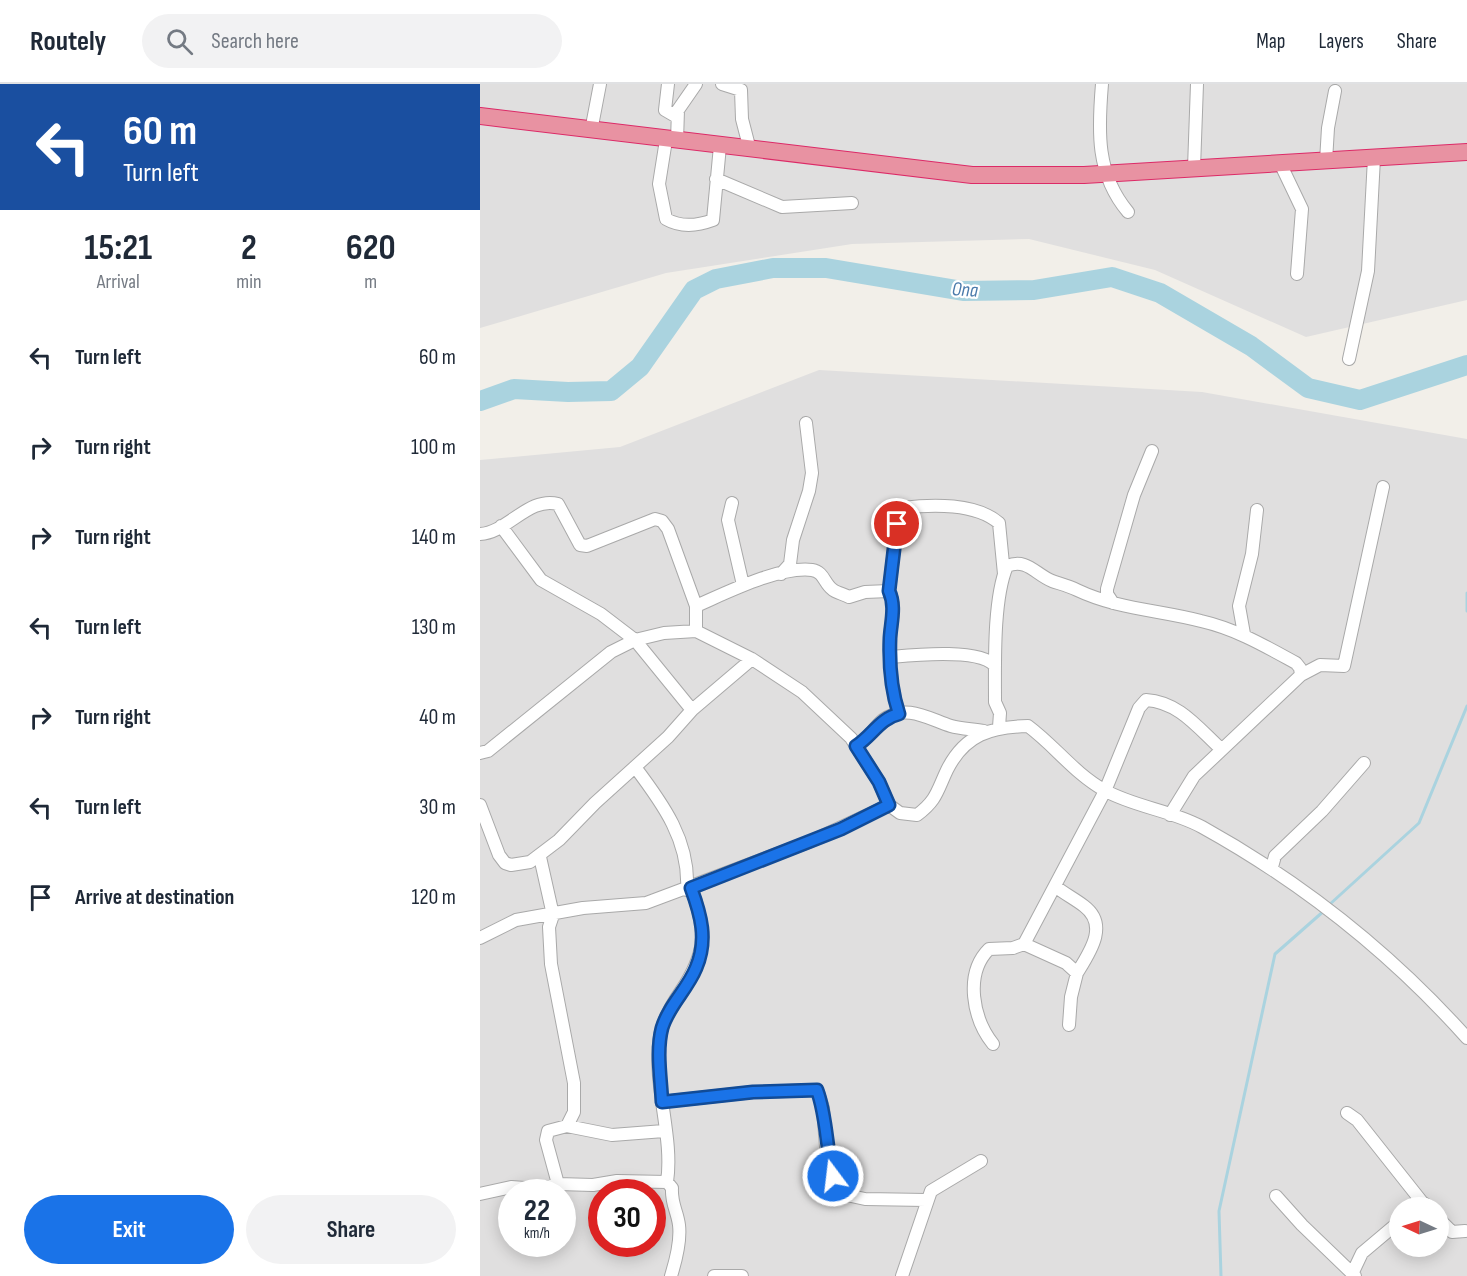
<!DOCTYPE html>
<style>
body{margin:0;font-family:"Sofia Sans Condensed",sans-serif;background:#f2f2f3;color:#1f2937;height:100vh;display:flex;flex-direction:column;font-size:22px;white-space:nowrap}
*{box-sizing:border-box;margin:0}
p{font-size:20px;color:#747a83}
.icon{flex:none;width:33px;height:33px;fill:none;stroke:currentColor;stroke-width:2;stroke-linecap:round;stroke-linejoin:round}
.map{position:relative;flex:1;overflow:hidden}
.side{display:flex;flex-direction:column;background:#fff;width:480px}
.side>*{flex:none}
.banner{background:#1a4fa0;color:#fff;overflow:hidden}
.needle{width:39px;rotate:274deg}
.buttons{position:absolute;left:909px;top:1113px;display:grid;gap:12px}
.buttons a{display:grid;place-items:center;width:60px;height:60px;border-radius:50%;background:#fff;box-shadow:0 3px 15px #0003;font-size:30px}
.speed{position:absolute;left:18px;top:1095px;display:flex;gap:12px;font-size:30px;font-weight:700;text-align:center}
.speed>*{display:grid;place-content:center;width:78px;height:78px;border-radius:50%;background:#fff;box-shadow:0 3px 15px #0003;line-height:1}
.speed small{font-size:15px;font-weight:400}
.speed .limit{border:9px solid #d22;background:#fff;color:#111}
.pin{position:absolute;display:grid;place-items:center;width:51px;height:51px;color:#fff;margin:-26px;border:3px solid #fff;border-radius:50%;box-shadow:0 2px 6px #0007}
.me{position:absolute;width:66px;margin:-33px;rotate:345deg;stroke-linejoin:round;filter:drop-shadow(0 0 4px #0008)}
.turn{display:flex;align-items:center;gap:21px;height:126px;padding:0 24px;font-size:27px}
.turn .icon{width:78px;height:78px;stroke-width:2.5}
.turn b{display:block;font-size:42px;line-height:51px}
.eta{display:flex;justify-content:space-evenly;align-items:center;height:102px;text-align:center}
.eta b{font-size:36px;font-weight:700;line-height:42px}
.button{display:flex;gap:12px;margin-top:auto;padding:12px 24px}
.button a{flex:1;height:69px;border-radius:36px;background:#1a73e8;color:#fff;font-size:24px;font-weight:700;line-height:69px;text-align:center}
.button a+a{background:#f2f2f3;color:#1f2937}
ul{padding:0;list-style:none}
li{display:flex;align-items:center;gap:18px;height:90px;padding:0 24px}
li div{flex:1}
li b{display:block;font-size:22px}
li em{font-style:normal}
header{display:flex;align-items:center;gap:36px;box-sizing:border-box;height:84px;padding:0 30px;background:#fff;border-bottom:2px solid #e0e1e3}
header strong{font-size:28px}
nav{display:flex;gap:33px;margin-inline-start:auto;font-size:21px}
.search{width:420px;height:54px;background:#f2f2f3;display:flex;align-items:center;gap:15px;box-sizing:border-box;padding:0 21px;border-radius:33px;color:#747a83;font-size:22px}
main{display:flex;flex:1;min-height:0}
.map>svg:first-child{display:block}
.residential{fill:#e0dfdf;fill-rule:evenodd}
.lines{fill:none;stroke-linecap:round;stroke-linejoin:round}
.stream{stroke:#aad3df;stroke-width:3}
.river{stroke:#aad3df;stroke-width:20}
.minor-casing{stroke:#a9a9a9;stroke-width:14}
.highway-casing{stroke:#dc2a67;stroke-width:18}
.minor{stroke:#fff;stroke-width:12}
.highway{stroke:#e892a2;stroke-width:16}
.route-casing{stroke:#114b97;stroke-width:15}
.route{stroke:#1a73e8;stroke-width:10}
.labels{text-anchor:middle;stroke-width:4.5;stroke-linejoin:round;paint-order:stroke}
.water-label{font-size:20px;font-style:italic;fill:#4a7aab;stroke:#fff}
</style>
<header>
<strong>Routely</strong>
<div class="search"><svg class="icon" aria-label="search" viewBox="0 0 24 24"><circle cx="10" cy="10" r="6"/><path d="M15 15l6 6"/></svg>Search here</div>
<nav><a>Map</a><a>Layers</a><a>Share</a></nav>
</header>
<main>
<section class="side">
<div class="banner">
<div class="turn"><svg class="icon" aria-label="left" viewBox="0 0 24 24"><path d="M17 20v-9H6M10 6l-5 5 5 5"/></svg><div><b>60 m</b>Turn left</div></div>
</div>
<div class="eta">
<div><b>15:21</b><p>Arrival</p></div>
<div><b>2</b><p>min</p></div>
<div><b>620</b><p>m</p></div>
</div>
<ul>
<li><svg class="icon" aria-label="left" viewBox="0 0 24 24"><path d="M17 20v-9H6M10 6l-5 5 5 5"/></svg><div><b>Turn left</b></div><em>60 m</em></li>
<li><svg class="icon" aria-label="right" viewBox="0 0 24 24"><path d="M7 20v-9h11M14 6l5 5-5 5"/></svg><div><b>Turn right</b></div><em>100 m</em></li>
<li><svg class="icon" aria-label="right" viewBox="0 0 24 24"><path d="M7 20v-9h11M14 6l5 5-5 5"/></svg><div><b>Turn right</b></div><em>140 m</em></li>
<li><svg class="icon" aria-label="left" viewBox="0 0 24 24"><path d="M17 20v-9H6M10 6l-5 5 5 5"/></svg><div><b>Turn left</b></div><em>130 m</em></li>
<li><svg class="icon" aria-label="right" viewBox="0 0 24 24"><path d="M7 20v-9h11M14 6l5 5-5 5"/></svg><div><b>Turn right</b></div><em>40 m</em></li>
<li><svg class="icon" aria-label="left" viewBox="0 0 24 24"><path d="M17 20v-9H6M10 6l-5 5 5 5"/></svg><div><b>Turn left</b></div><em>30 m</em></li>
<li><svg class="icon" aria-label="arrive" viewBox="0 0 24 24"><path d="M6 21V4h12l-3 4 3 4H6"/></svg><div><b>Arrive at destination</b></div><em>120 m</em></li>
</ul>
<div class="button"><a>Exit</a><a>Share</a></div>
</section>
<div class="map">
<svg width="987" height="1192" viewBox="0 0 987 1192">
<rect width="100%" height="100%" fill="#f2efe9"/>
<path class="residential" d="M 0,0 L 987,0 L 987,216 L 826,253 L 675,186 L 549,155 L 372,160 L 186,189 L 0,244 Z
M 339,286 L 722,308 L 987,355 L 987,1192 L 0,1192 L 0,376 L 140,363 ZM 32,1108 L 82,1108 L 82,1160 L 32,1160 ZM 122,1108 L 172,1108 L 172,1160 L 122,1160 ZM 920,1124 L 958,1124 L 958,1162 L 920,1162 Z"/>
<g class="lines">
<path class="stream" d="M 987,509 L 987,527
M 849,821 L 939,739 L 987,622
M 741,1192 L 739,1127 L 795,870 L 845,826"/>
<path class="river" d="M 0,317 L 34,305 L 88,308 L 131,307 L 160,283 L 214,206 L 236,195 L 293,184 L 346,184 L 483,207 L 554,206 L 632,193 L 680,209 L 771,262 L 828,304 L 880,316 L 987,281"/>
<defs>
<path id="minor" d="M 188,0 L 185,26 L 197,33
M 242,0 L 261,6 L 262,35 L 270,66
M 622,0 C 618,47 616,90 648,128
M 111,47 L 120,0
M 186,56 L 179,100 L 186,135 C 200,143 217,142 233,136 L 240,62
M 197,57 L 198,26 L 216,0
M 846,77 L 848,44 L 855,7
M 800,79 L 822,125 L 817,190
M 714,84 L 717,0
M 236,95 L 302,123 L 372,119
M 869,275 L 888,187 L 894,74
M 252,419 L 248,436 L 263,501
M 21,442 L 61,496 L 121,530 L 155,556 L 212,626
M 0,450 C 27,449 49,412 78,420 L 100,461 L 107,462 L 175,435 L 182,437 L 188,445 L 216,522 L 216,547
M 301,490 L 310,480 L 313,456 L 329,407 L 332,389 L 326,339
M 633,519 L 627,510 L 627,505 L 654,411 L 672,367
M 216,522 C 246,509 299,482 332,486 C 344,488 344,499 352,505 C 356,509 364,510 369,513 L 385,508 L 409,507
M 764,550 L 759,522 L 772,470 L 777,426
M 410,573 C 433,571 500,564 515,582
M 419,630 C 411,606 409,579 410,554 C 411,538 416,522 409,507 L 417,440 L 423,424 C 452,420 496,419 519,439 L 524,490
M 519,643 L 520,629 L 515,618 C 515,580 513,515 527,482 C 547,474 555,490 572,497 C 581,500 589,502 597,506 C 637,525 679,526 721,537 C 756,545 785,562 816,579 L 820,584 L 821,591
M 376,662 C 391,653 393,644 403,636 C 426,619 449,635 471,642 C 481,645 494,645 504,647
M 0,669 L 8,667 L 131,568 L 155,556 L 184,549 L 216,547 L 272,575 L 322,608 L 371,654 L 399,698 L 409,721 L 420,729 L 437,731 C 457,716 457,707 467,686 C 485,650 511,643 548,642 C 575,662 594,689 624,706 C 654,723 691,726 722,743 C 823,799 910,868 987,954
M 155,683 C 183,720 210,757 207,806
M 0,721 L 19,771 L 25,779 L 31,781 L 50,778 L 79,756 L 115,719 L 188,653 L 212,626 L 272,575
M 690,731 L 714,692 L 821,591 L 840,581 L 864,582 L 903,403
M 60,773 L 73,831 L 69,843 L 71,880 L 94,999 L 94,1028 L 87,1042
M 792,783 L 795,772 L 842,727 L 884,679
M 576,803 C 585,810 595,815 604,822 C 629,841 610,868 597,889
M 0,854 L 36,836 L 103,824 L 166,819 L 329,758 L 409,721
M 544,860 L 586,879 L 597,889 L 591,913 L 589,941
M 513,960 C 493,935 484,890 509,865 L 533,864 L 544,860 L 625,707 L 659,624 L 666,616 C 699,618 718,644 741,665
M 182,1018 L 273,1008 L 337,1006 L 343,1024 L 346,1063 L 362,1110 L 385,1115 L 446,1116
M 867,1029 L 877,1036 L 942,1118 L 951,1124
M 78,1100 L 66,1056 L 68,1047 L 87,1042 L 132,1051 L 184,1047
M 0,1110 L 31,1103 L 59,1105 L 78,1100 L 113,1101 L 137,1097 L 187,1098
M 796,1112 L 822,1141 L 875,1192
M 958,1134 L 972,1148 L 985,1147
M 872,1190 L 882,1169 L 920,1137
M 191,1192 C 196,1176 201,1157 199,1141 C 197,1126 191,1120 192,1104 L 187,1098 C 194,1052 172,999 180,952 C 183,935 192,920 201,907 C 227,868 227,847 211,804
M 234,1192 L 262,1192
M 422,1192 L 451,1107 L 501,1077"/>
<path id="highway" d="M 0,32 L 492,91 L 604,91 L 987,68"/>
</defs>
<use href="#minor" class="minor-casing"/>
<use href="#highway" class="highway-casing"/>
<use href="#minor" class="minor"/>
<use href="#highway" class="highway"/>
</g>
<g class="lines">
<defs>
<path id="route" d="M 353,1092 C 346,1063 347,1033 337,1006 L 273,1008 L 182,1018 C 181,995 176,967 182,944 C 189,921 207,906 216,884 C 228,856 221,831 211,804 L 361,745 L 409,721 L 399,698 L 376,662 C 392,652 400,634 419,630 C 411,606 409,579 410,554 C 411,538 416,522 409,507 L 417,440"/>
</defs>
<use href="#route" class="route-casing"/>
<use href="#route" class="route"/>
</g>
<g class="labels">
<g class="water-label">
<text transform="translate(485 205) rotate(4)" y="7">Ona</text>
</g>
</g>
</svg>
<div class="buttons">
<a><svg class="needle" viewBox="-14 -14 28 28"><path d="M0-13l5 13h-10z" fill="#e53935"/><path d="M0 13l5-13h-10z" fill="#747a83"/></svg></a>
</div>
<div class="speed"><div>22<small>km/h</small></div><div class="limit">30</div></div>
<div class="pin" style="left:417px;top:440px;background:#d93025"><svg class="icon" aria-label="arrive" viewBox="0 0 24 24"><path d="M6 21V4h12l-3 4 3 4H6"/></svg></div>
<svg class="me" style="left:353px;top:1092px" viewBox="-20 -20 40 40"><circle r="17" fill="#1a73e8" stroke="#fff" stroke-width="3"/><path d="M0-11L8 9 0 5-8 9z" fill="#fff"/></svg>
</div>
</main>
